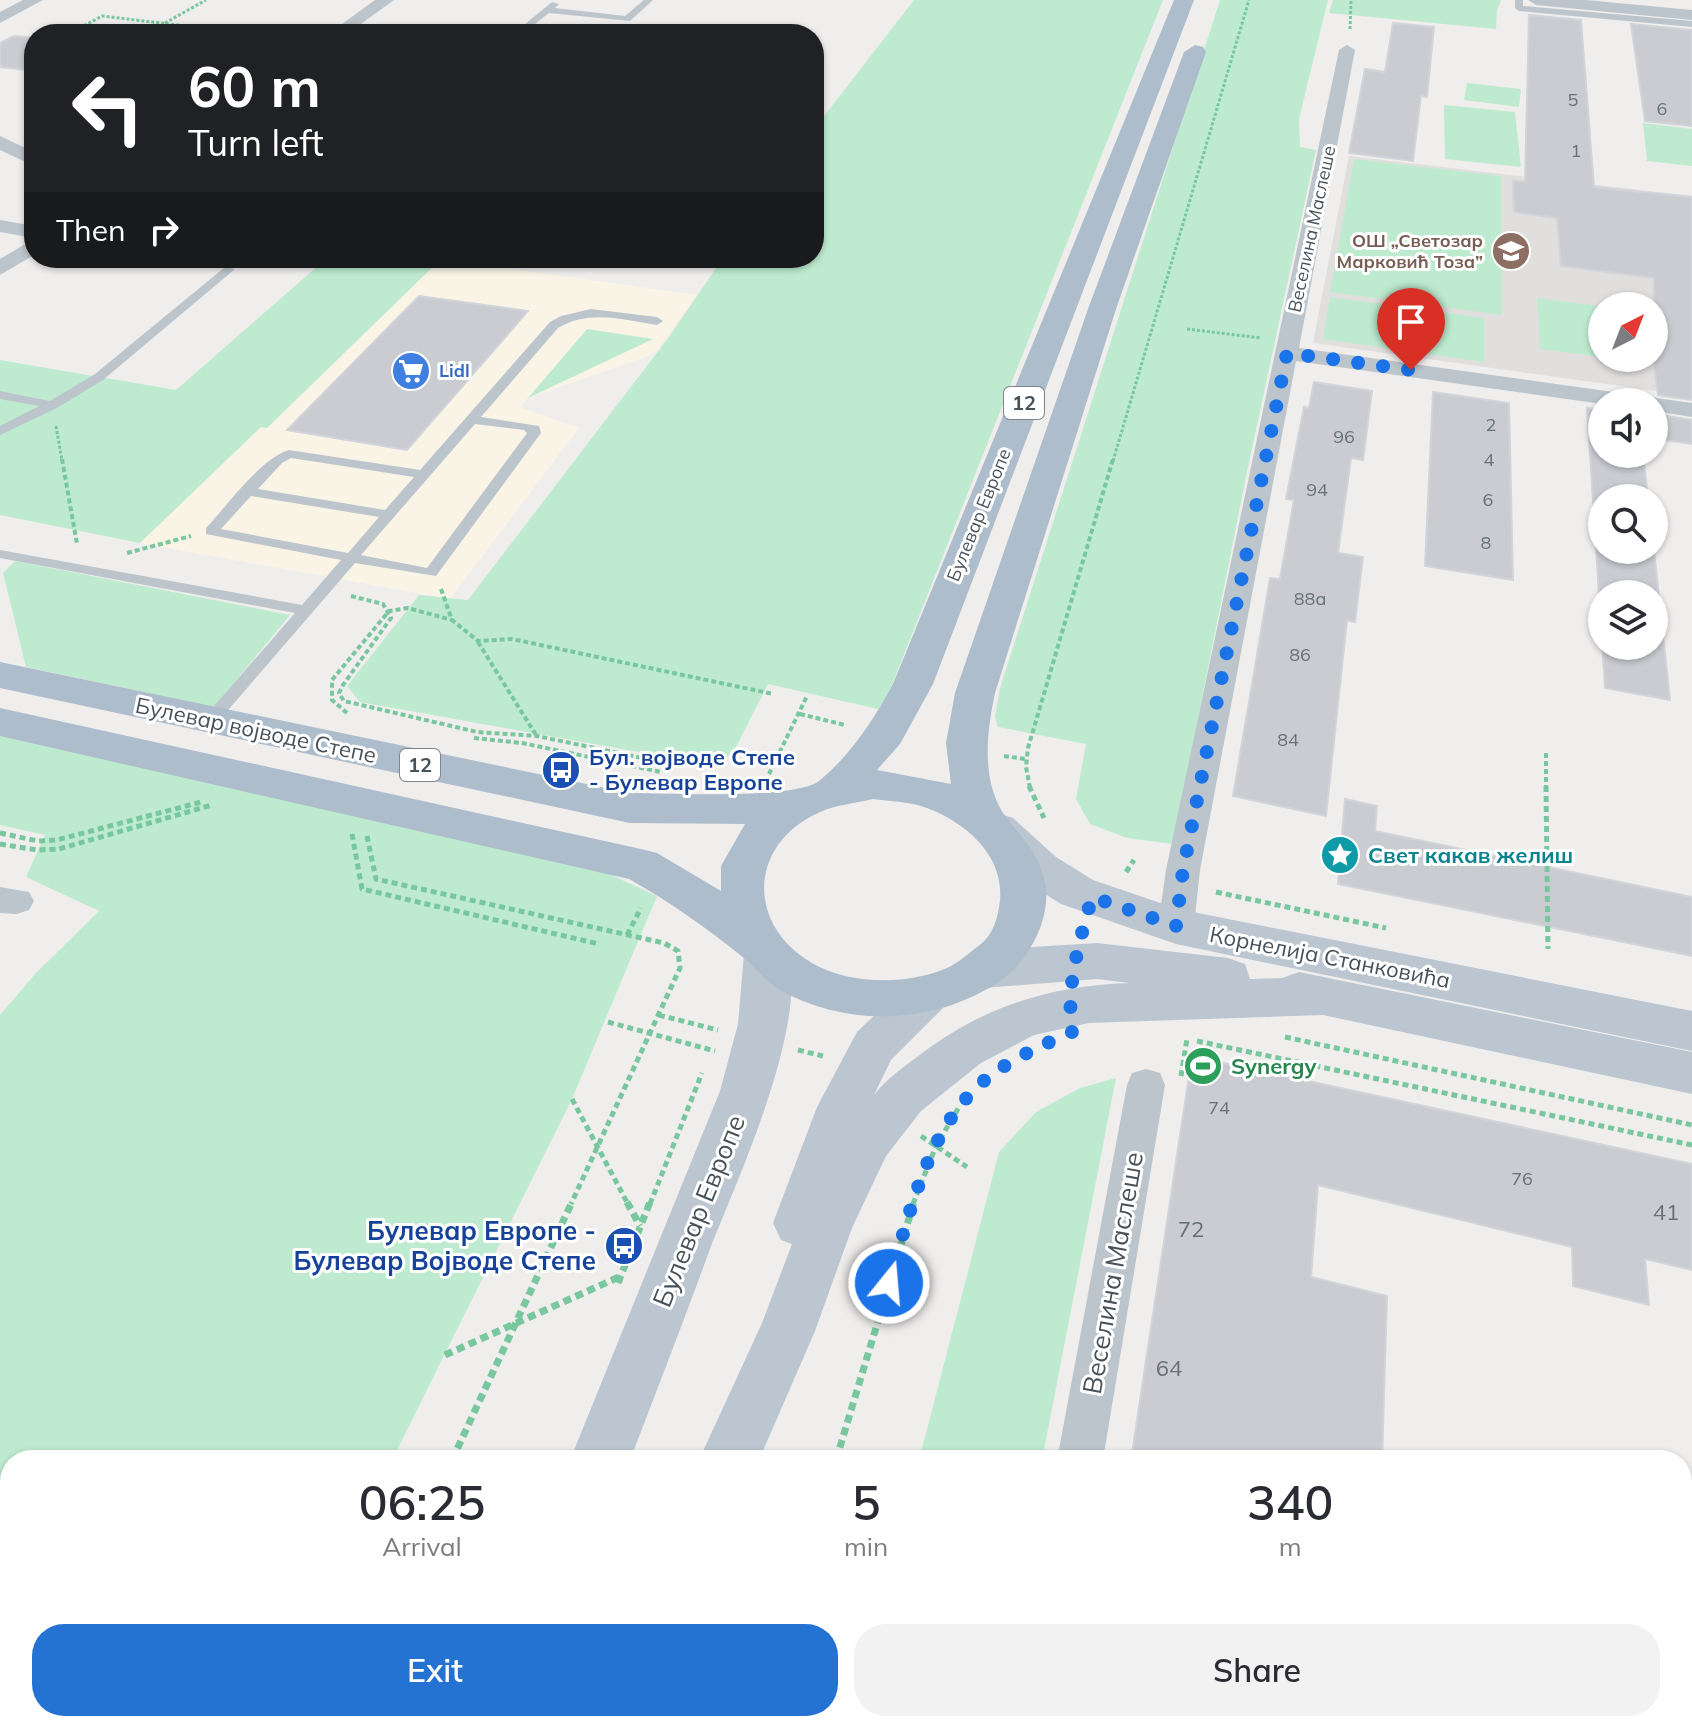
<!DOCTYPE html>
<meta charset="utf-8">
<style>
body{margin:0;font-family:Mulish,sans-serif;background:#f2f2f3;color:#2b2b33;height:100vh;display:flex;flex-direction:column;font-size:30px;white-space:nowrap}
*{box-sizing:border-box;margin:0}
p{font-size:26px;color:#7c7c81}
.icon{flex:none;width:44px;height:44px;fill:none;stroke:currentColor;stroke-width:2;stroke-linecap:round;stroke-linejoin:round}
.map{position:relative;flex:1;overflow:hidden}
.sheet{position:absolute;left:0px;top:1450px;width:1692px;height:282px;display:flex;flex-direction:column;background:#fff;border-radius:32px 32px 0 0;box-shadow:0 2px 6px #0004}
.sheet>*{flex:none}
.banner{position:absolute;left:24px;top:24px;width:800px;height:244px;border-radius:32px;box-shadow:0 2px 6px #0004;background:#202124;color:#fff;overflow:hidden}
.needle{width:52px;rotate:42deg}
.fabs{position:absolute;left:1588px;top:292px;display:grid;gap:16px}
.fabs a{display:grid;place-items:center;width:80px;height:80px;border-radius:50%;background:#fff;box-shadow:0 2px 6px #0004;font-size:40px}
.pin{position:absolute;display:grid;place-items:center;width:68px;height:68px;color:#fff;margin:-82px -34px;border-radius:50% 50% 50% 0;rotate:-45deg;box-shadow:0 0 8px #0007}
.pin .icon{rotate:45deg}
.me{position:absolute;width:88px;margin:-44px;rotate:17deg;stroke-linejoin:round;filter:drop-shadow(0 0 6px #0008)}
.turn{display:flex;align-items:center;gap:28px;height:168px;padding:0 32px;font-size:36px}
.turn .icon{width:104px;height:104px;stroke-width:2.5}
.turn b{display:block;font-size:56px;line-height:68px}
.then{display:flex;align-items:center;height:76px;padding:0 32px;background:#0003;gap:16px;font-size:30px}
.eta{display:flex;justify-content:space-evenly;align-items:center;height:136px;text-align:center}
.eta b{font-size:48px;font-weight:600;line-height:56px}
.button{display:flex;gap:16px;margin-top:auto;padding:16px 32px}
.button a{flex:1;height:92px;border-radius:32px;background:#2473d3;color:#fff;font-size:32px;font-weight:600;line-height:92px;text-align:center}
.button a+a{background:#f2f2f3;color:#2b2b33}
.map>svg:first-child{display:block}
.commercial{fill:#faf4e7}
.education{fill:#e1dede;fill-rule:evenodd}
.green{fill:#beebcf}
.building{fill:#caccd2;stroke:#d1d4d8;stroke-width:2;fill-rule:evenodd}
.lines{fill:none;stroke-linecap:round;stroke-linejoin:round}
.path-far3{stroke:#78c79f;stroke-width:3;stroke-dasharray:3 2;stroke-linecap:butt}
.path-far2{stroke:#78c79f;stroke-width:4;stroke-dasharray:5 3;stroke-linecap:butt}
.path-far1{stroke:#78c79f;stroke-width:5;stroke-dasharray:6 4;stroke-linecap:butt}
.path{stroke:#78c79f;stroke-width:7;stroke-dasharray:8 5;stroke-linecap:butt}
.lane{fill:#bcc5cc;fill-rule:evenodd}
.street{fill:#bcc5cc;fill-rule:evenodd}
.secondary{fill:#bcc6d0;fill-rule:evenodd}
.primary{fill:#aebdcb;fill-rule:evenodd}
.route{stroke:#1a73e8;stroke-width:14;stroke-dasharray:0 25.2}
.labels{text-anchor:middle;stroke-width:6;stroke-linejoin:round;paint-order:stroke}
.number-label{font-size:18px;fill:#687077}
.far-street-label{font-size:18px;fill:#475159;stroke:#fff}
.far-education-label{font-size:18px;font-weight:bold;fill:#785e54;stroke:#fff;text-anchor:end}
.far-shop-label{font-size:18px;font-weight:bold;fill:#366cbe;stroke:#fff;text-anchor:start}
.shield{fill:#fff;stroke:#7e858b;stroke-width:2}
.shield-label{font-size:20px;font-weight:bold;fill:#475159}
.street-label{font-size:22px;fill:#475159;stroke:#fff}
.transit-label{font-size:22px;font-weight:bold;fill:#164399;stroke:#fff;text-anchor:start}
.culture-label{font-size:22px;font-weight:bold;fill:#0d838f;stroke:#fff;text-anchor:start}
.leisure-label{font-size:22px;font-weight:bold;fill:#27864d;stroke:#fff;text-anchor:start}
.near-number-label{font-size:22px;fill:#687077}
.near-street-label{font-size:26px;fill:#475159;stroke:#fff}
.near-transit-label{font-size:26px;font-weight:bold;fill:#164399;stroke:#fff;text-anchor:end}
</style>
<div class="map">
<svg width="1692" height="1731" viewBox="0 0 1692 1731">
<rect width="100%" height="100%" fill="#f0eded"/>
<path class="commercial" d="M 441,259 L 697,295 L 658,349 L 648,356 L 528,398 L 520,407 L 579,428 L 450,599 L 140,543 L 261,427 L 267,428 Z"/>
<path class="education" d="M 1349,156 L 1692,196 L 1692,396 L 1313,343 ZM 1602,306 L 1654,306 L 1654,358 L 1602,358 Z"/>
<path class="green" d="M 914,0 L 1163,0 L 882,710 L 768,684 L 735,749 L 726,758 L 694,762 L 360,702 L 347,686 L 419,595 L 468,600 L 669,337 L 723,258 L 814,258 L 814,129 Z
M 1220,0 L 1328,0 L 1299,119 L 1300,147 L 1316,150 L 1247,472 L 1173,844 L 1127,838 L 1090,824 L 1076,799 L 1086,744 L 998,727 L 995,717 L 1000,688 Z
M 1333,0 L 1501,0 L 1497,11 L 1496,29 L 1329,13 Z
M 1467,83 L 1521,89 L 1519,107 L 1464,100 Z
M 1444,105 L 1515,112 L 1521,167 L 1445,159 Z
M 1643,123 L 1692,129 L 1692,166 L 1647,161 Z
M 1354,159 L 1501,176 L 1502,315 L 1330,292 Z
M 327,258 L 441,259 L 267,428 L 261,427 L 140,543 L 0,515 L 0,360 L 176,390 Z
M 1330,297 L 1484,318 L 1484,362 L 1323,339 Z
M 1537,298 L 1599,306 L 1602,357 L 1540,349 Z
M 587,329 L 653,339 L 528,398 Z
M 15,561 L 290,615 L 214,707 L 26,667 L 3,573 Z
M 0,735 L 596,868 L 657,896 L 572,1099 L 392,1460 L 10,1460 L 10,1722 L 260,1722 L 256,1731 L 0,1731 L 0,1015 L 36,973 L 99,911 L 26,877 L 45,835 L 0,825 Z
M 1116,1078 L 1042,1460 L 919,1460 L 999,1152 L 1036,1112 L 1080,1088 Z
M 851,1722 L 992,1722 L 990,1731 L 849,1731 Z"/>
<path class="building" d="M 1529,15 L 1581,20 L 1594,187 L 1692,197 L 1692,400 L 1658,395 L 1654,367 L 1654,278 L 1561,266 L 1557,218 L 1514,212 L 1513,181 L 1525,182 Z
M 1393,23 L 1434,27 L 1427,97 L 1421,96 L 1413,161 L 1349,153 L 1365,69 L 1385,72 Z
M 1631,24 L 1692,30 L 1692,126 L 1645,121 Z
M 14,36 L 34,38 L 34,71 L 0,67 L 0,43 Z
M 419,296 L 528,311 L 407,450 L 287,430 Z
M 1314,382 L 1372,391 L 1363,460 L 1351,458 L 1338,553 L 1363,557 L 1355,622 L 1347,620 L 1326,816 L 1233,796 L 1270,578 L 1280,579 L 1294,500 L 1286,499 L 1304,407 L 1309,408 Z
M 1433,392 L 1509,403 L 1513,580 L 1425,566 Z
M 1587,408 L 1602,410 L 1602,454 L 1643,454 L 1648,498 L 1602,498 L 1602,550 L 1654,550 L 1670,700 L 1605,688 ZM 1602,594 L 1654,594 L 1654,646 L 1602,646 Z
M 1661,415 L 1692,420 L 1692,444 L 1665,440 Z
M 1345,799 L 1377,806 L 1375,831 L 1692,897 L 1692,956 L 1338,884 Z
M 1192,1056 L 1692,1164 L 1692,1270 L 1645,1259 L 1649,1305 L 1573,1286 L 1572,1247 L 1318,1185 L 1311,1277 L 1387,1296 L 1382,1460 L 1131,1460 Z"/>
<g class="lines">
<path class="path-far3" d="M 165,23 L 206,0
M 1350,29 L 1351,0
M 228,31 L 253,34
M 81,34 L 71,33 L 102,16 L 228,31 L 223,34
M 1187,329 L 1261,338
M 56,426 L 62,461
M 1113,461 L 1249,0"/>
<path class="path-far2" d="M 62,459 L 77,544
M 127,553 L 191,536
M 441,589 L 452,620 L 478,641 L 512,639 L 773,694
M 351,596 L 383,604 L 391,618 L 343,685 L 339,693 L 344,701 L 477,732 L 537,736 L 681,766
M 478,642 L 536,735
M 347,713 L 332,700 L 332,680 L 389,611 L 408,608 L 452,620
M 800,714 L 845,725
M 474,738 L 522,743 L 661,772
M 1546,753 L 1546,788
M 1004,756 L 1025,759
M 769,774 L 807,696
M 1030,788 L 1026,767 L 1028,748 L 1113,459"/>
<path class="path-far1" d="M 1029,786 L 1044,818
M 1546,786 L 1548,949
M 0,833 L 38,841 L 57,840 L 201,802
M 352,834 L 362,889 L 599,944
M 367,836 L 376,879 L 664,943 L 678,951 L 680,968 L 571,1204
M 0,844 L 37,850 L 59,849 L 212,805
M 1126,872 L 1134,860
M 1216,892 L 1386,928
M 627,935 L 641,908
M 659,1015 L 718,1030
M 608,1022 L 715,1051
M 1285,1037 L 1692,1125
M 1197,1041 L 1692,1145
M 798,1050 L 823,1056
M 1181,1076 L 1187,1039
M 572,1099 L 628,1204
M 921,1136 L 967,1167
M 650,1204 L 702,1073
M 913,1204 L 936,1146 L 959,1107"/>
<path class="path" d="M 627,1202 L 640,1226
M 618,1283 L 650,1202
M 445,1355 L 619,1277
M 452,1460 L 572,1202
M 836,1460 L 914,1202
M 326,1731 L 330,1722
M 755,1731 L 758,1722"/>
<path class="lane" d="M 644,0 L 653,0 L 630,21 L 549,13 L 522,34 L 513,34 L 552,2 L 559,4 L 555,8 L 625,16 Z
M 1515,0 L 1523,0 L 1523,6 L 1692,21 L 1692,27 L 1519,11 L 1515,8 Z
M 225,267 L 235,269 L 103,380 L 57,408 L 0,435 L 0,426 L 39,406 L 0,399 L 0,391 L 50,401 L 95,374 Z
M 591,309 L 657,317 L 663,321 L 657,325 C 623,320 590,309 558,328 L 481,417 L 539,426 L 541,433 L 436,576 L 355,563 L 216,724 L 204,724 L 202,720 L 295,613 L 0,558 L 0,550 L 302,605 L 341,560 L 206,534 L 206,528 C 227,506 261,458 289,450 L 420,470 L 550,322 L 561,316 ZM 475,424 L 524,430 L 527,433 L 427,568 L 361,555 ZM 291,458 L 414,477 L 385,510 L 258,489 L 282,463 ZM 251,496 L 379,517 L 348,553 L 221,529 Z"/>
<path class="street" d="M 23,0 L 43,0 L 0,23 L 0,12 Z
M 375,0 L 394,0 L 347,34 L 328,34 Z
M 1528,0 L 1586,0 L 1692,10 L 1692,20 L 1536,5 Z
M 1347,45 L 1355,50 L 1299,348 L 1692,403 L 1692,417 L 1654,411 L 1654,402 L 1602,404 L 1296,361 L 1200,870 L 1194,926 L 1188,936 L 1176,940 L 1164,936 L 1158,926 L 1166,870 L 1339,50 Z
M 0,136 L 34,152 L 34,166 L 0,150 Z
M 0,220 L 34,226 L 34,238 L 0,232 Z
M 34,239 L 34,255 L 0,275 L 0,259 Z
M 0,887 L 29,892 L 34,901 L 29,910 L 17,914 L 0,913 Z
M 1146,1069 L 1160,1073 L 1165,1085 L 1103,1460 L 1057,1460 L 1127,1085 L 1132,1073 Z
M 1008,1722 L 1060,1722 L 1059,1731 L 1007,1731 Z"/>
<path class="secondary" d="M 998,813 L 1013,818 L 1056,857 L 1093,880 L 1178,909 L 1692,1011 L 1692,1051 L 1176,944 L 1061,904 L 1024,881 L 983,840 L 976,829 L 983,818 Z
M 767,936 L 783,941 C 818,1007 736,1182 710,1249 C 684,1320 657,1390 630,1460 L 570,1460 L 720,1091 L 738,1024 L 744,954 L 751,941 Z
M 1097,943 L 1228,958 L 1245,964 L 1250,979 L 1282,978 L 1299,972 L 1692,1052 L 1692,1094 L 1323,1015 L 1089,1023 L 1034,1035 L 981,1063 L 921,1111 L 886,1156 L 852,1228 L 815,1331 L 759,1460 L 699,1460 L 762,1323 L 792,1244 L 781,1240 L 773,1223 L 817,1107 L 857,1032 L 909,982 L 926,976 L 943,982 L 950,995 L 943,1008 L 891,1060 L 874,1095 C 887,1078 904,1067 921,1054 C 985,1006 1049,986 1129,983 L 1097,979 L 983,988 L 966,982 L 960,969 L 966,956 L 983,950 Z
M 462,1722 L 530,1722 L 526,1731 L 458,1731 Z
M 594,1722 L 662,1722 L 659,1731 L 591,1731 Z"/>
<path class="primary" d="M 1174,0 L 1194,0 L 933,684 L 900,744 L 877,770 L 951,784 L 946,743 L 955,693 L 1088,309 L 1184,52 L 1195,45 L 1203,47 L 1206,52 L 1116,309 L 995,693 C 987,731 980,782 1006,817 C 1023,839 1039,853 1045,883 C 1052,917 1029,960 1003,979 C 939,1024 849,1029 780,990 C 766,983 756,967 744,958 C 707,928 670,902 629,879 L 0,736 L 0,708 L 641,849 L 657,853 L 721,891 L 721,866 L 745,824 L 630,823 L 0,688 L 0,662 L 630,793 C 666,793 794,800 819,781 C 850,756 875,718 893,684 ZM 873,799 C 890,801 911,802 927,808 C 966,823 1004,855 1000,900 C 998,918 993,937 977,947 C 968,954 958,963 947,968 C 909,985 848,985 812,963 C 745,924 749,843 820,812 C 836,805 856,803 873,799 Z"/>
</g>
<g class="lines">
<path class="route" d="M 889,1283 C 910,1213 928,1123 990,1076 C 1015,1057 1043,1045 1072,1032 C 1066,985 1079,943 1092,897 L 1176,926 L 1183,870 L 1287,353 L 1411,370"/>
</g>
<defs>
<symbol id="school-disc" viewBox="-11 -11 22 22"><circle r="9.5" fill="#8d6e63" stroke="#fff"/><path d="M0-5L7-2L0 1L-7-2ZM-4 1L0 2.5L4 1V4Q0 6-4 4Z" fill="#fff"/></symbol>
<symbol id="supermarket-disc" viewBox="-11 -11 22 22"><circle r="9.5" fill="#3f7fe0" stroke="#fff"/><path d="M-6-5.5h2.5l.6 2H6L4.5 2H-2.5L-4.4-4H-6ZM-1.5 3.2a1.3 1.3 0 1 0 .1 0ZM3 3.2a1.3 1.3 0 1 0 .1 0Z" fill="#fff"/></symbol>
<symbol id="bus-disc" viewBox="-11 -11 22 22"><circle r="9.5" fill="#1a4fb4" stroke="#fff"/><path d="M-5-6H5V4H4V6H2V4H-2V6H-4V4H-5ZM-3.5-4V0h7V-4ZM-3.5 1.2v1.5H-2V1.2ZM2 1.2v1.5H3.5V1.2Z" fill="#fff"/></symbol>
<symbol id="sight-disc" viewBox="-11 -11 22 22"><circle r="9.5" fill="#0f9aa8" stroke="#fff"/><path d="M0-6L1.8-2.2L6-1.7L2.9 1.2L3.7 5.4L0 3.3L-3.7 5.4L-2.9 1.2L-6-1.7L-1.8-2.2Z" fill="#fff"/></symbol>
<symbol id="stadium-disc" viewBox="-11 -11 22 22"><circle r="9.5" fill="#2e9e5b" stroke="#fff"/><path d="M0-5a6.5 5 0 1 0 0 10a6.5 5 0 1 0 0-10ZM-3.5-1.8h7v3.6h-7Z" fill="#fff"/></symbol>
</defs>
<g fill-rule="evenodd">
<use href="#school-disc" x="1489" y="229" width="44" height="44"/>
<use href="#supermarket-disc" x="389" y="349" width="44" height="44"/>
<use href="#bus-disc" x="539" y="748" width="44" height="44"/>
<use href="#sight-disc" x="1318" y="833" width="44" height="44"/>
<use href="#stadium-disc" x="1181" y="1044" width="44" height="44"/>
<use href="#bus-disc" x="602" y="1224" width="44" height="44"/>
</g>
<g class="labels">
<g class="number-label">
<text x="1573" y="106">5</text>
<text x="1662" y="115">6</text>
<text x="1576" y="157">1</text>
<text x="1491" y="431">2</text>
<text x="1344" y="443">96</text>
<text x="1489" y="466">4</text>
<text x="1317" y="496">94</text>
<text x="1488" y="506">6</text>
<text x="1486" y="549">8</text>
<text x="1310" y="605">88a</text>
<text x="1300" y="661">86</text>
<text x="1288" y="746">84</text>
<text x="1219" y="1114">74</text>
<text x="1522" y="1185">76</text>
</g>
<g class="far-street-label">
<text transform="translate(1312 229) rotate(-78)" y="6">Веселина Маслеше</text>
<text transform="translate(979 515) rotate(-68)" y="6">Булевар Европе</text>
</g>
<g class="far-education-label">
<text x="1483" y="247">ОШ „Светозар<tspan x="1483" dy="21">Марковић Тоза”</tspan></text>
</g>
<g class="far-shop-label">
<text x="439" y="377">Lidl</text>
</g>
<g class="shield">
<rect x="1004" y="387" width="40" height="32" rx="6"/>
<rect x="400" y="749" width="40" height="32" rx="6"/>
</g>
<g class="shield-label">
<text x="1024" y="410">12</text>
<text x="420" y="772">12</text>
</g>
<g class="street-label">
<text transform="translate(256 730) rotate(12)" y="8">Булевар војводе Степе</text>
<text transform="translate(1330 957) rotate(11)" y="8">Корнелија Станковића</text>
</g>
<g class="transit-label">
<text x="589" y="765">Бул. војводе Степе<tspan x="589" dy="25">- Булевар Европе</tspan></text>
</g>
<g class="culture-label">
<text x="1368" y="863">Свет какав желиш</text>
</g>
<g class="leisure-label">
<text x="1231" y="1074">Synergy</text>
</g>
<g class="near-number-label">
<text x="1666" y="1220">41</text>
<text x="1191" y="1237">72</text>
<text x="1169" y="1376">64</text>
</g>
<g class="near-street-label">
<text transform="translate(699 1211) rotate(-68)" y="9">Булевар Европе</text>
<text transform="translate(1113 1273) rotate(-80)" y="9">Веселина Маслеше</text>
</g>
<g class="near-transit-label">
<text x="596" y="1240">Булевар Европе -<tspan x="596" dy="30">Булевар Војводе Степе</tspan></text>
</g>
</g>
</svg>
<div class="fabs">
<a><svg class="needle" viewBox="-14 -14 28 28"><path d="M0-13l5 13h-10z" fill="#e53935"/><path d="M0 13l5-13h-10z" fill="#7c7c81"/></svg></a>
<a><svg class="icon" aria-label="sound" viewBox="0 0 24 24"><path d="M4 9h4l5-4v14l-5-4H4zM17 9q2 3 0 6"/></svg></a>
<a><svg class="icon" aria-label="search" viewBox="0 0 24 24"><circle cx="10" cy="10" r="6"/><path d="M15 15l6 6"/></svg></a>
<a><svg class="icon" aria-label="layers" viewBox="0 0 24 24"><path d="M12 4l9 5-9 5-9-5zM3 14l9 5 9-5"/></svg></a>
</div>
<div class="pin" style="left:1411px;top:370px;background:#d93025"><svg class="icon" aria-label="arrive" viewBox="0 0 24 24"><path d="M6 21V4h12l-3 4 3 4H6"/></svg></div>
<svg class="me" style="left:889px;top:1283px" viewBox="-20 -20 40 40"><circle r="17" fill="#1a73e8" stroke="#fff" stroke-width="3"/><path d="M0-11L8 9 0 5-8 9z" fill="#fff"/></svg>
<div class="banner">
<div class="turn"><svg class="icon" aria-label="left" viewBox="0 0 24 24"><path d="M17 20v-9H6M10 6l-5 5 5 5"/></svg><div><b>60 m</b>Turn left</div></div>
<div class="then">Then<svg class="icon" aria-label="right" viewBox="0 0 24 24"><path d="M7 20v-9h11M14 6l5 5-5 5"/></svg></div>
</div>
<section class="sheet">
<div class="eta">
<div><b>06:25</b><p>Arrival</p></div>
<div><b>5</b><p>min</p></div>
<div><b>340</b><p>m</p></div>
</div>
<div class="button"><a>Exit</a><a>Share</a></div>
</section>
</div>
